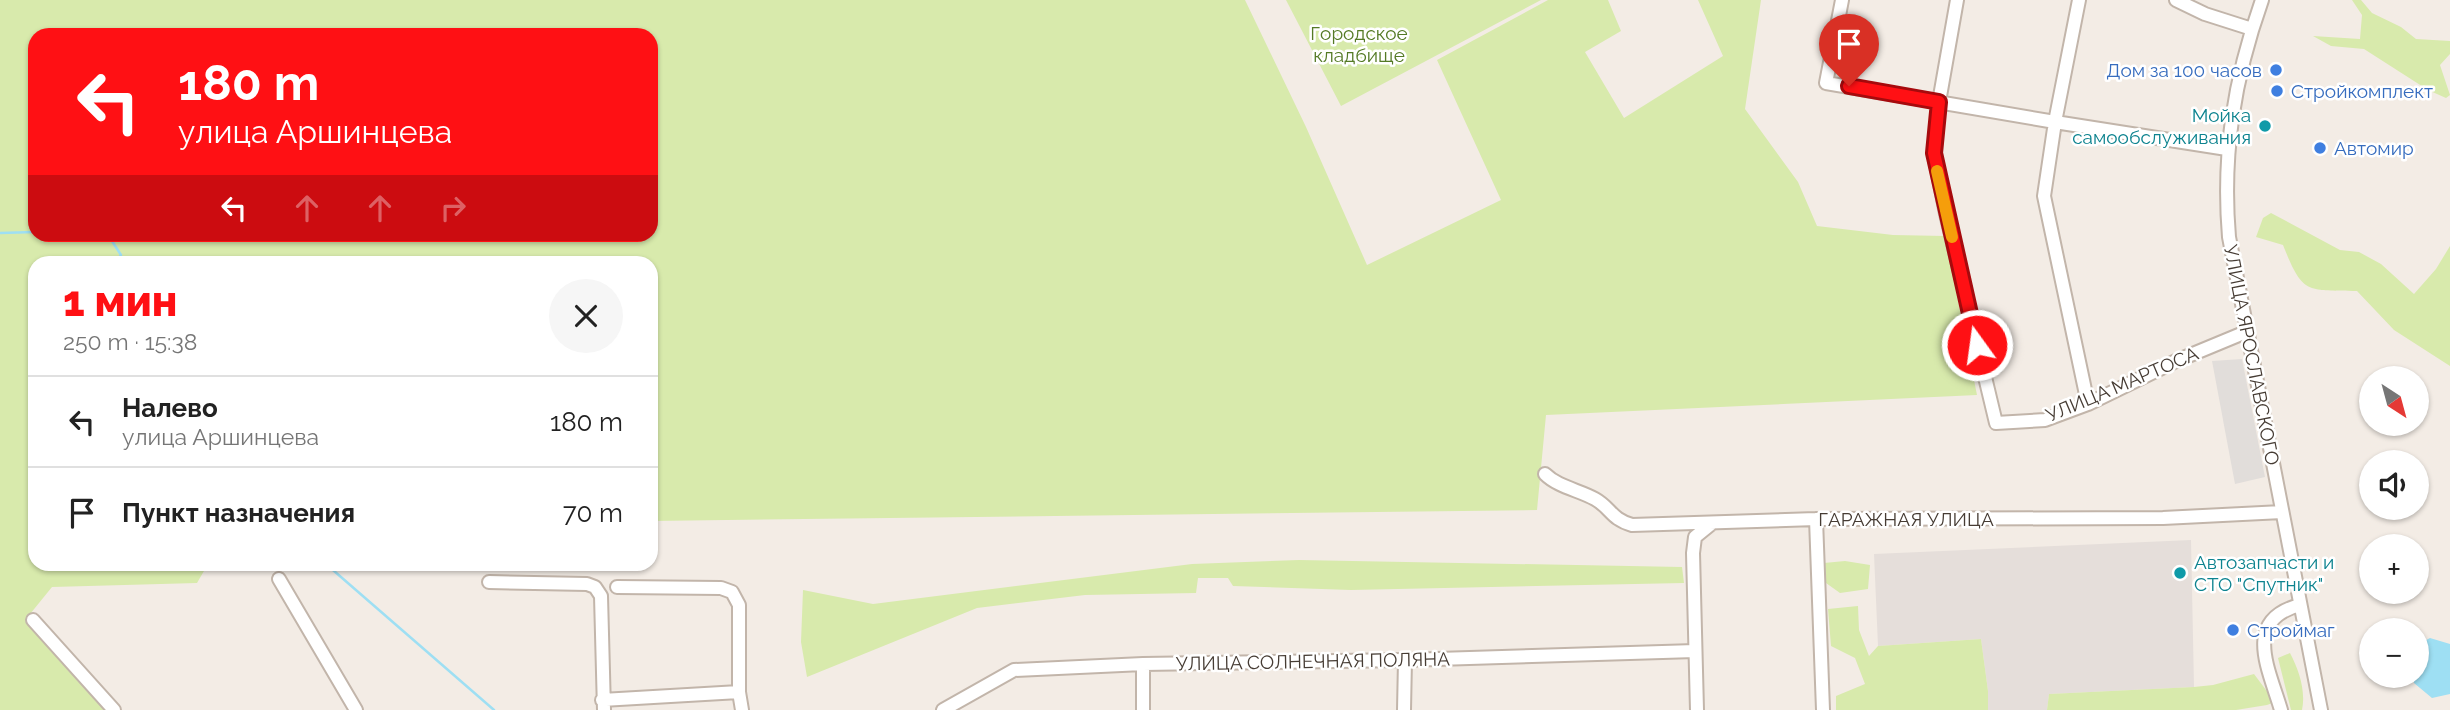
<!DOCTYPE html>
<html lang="ru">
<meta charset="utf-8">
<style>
body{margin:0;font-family:Raleway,sans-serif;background:#f6f6f6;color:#222;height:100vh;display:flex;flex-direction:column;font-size:26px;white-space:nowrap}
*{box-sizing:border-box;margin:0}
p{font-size:23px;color:#767676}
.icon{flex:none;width:38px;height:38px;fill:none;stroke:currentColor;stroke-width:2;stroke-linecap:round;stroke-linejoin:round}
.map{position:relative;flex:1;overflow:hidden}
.sheet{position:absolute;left:28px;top:256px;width:630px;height:315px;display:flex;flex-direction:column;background:#fff;border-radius:21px;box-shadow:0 2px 5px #0004}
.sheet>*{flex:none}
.hud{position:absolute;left:28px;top:28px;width:630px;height:214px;border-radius:21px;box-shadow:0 2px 5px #0004;background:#ff1014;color:#fff;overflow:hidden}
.needle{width:46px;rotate:144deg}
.fabs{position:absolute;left:2359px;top:366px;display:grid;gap:14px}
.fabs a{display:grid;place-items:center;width:70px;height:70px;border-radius:50%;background:#fff;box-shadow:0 2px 5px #0004;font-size:35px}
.pin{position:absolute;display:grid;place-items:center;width:60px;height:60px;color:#fff;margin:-72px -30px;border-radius:50% 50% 50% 0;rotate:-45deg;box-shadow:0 0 7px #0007}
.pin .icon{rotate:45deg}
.me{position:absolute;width:77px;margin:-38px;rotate:346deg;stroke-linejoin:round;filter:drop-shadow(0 0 5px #0008)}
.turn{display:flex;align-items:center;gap:24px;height:147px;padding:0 35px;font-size:32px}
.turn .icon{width:91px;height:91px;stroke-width:2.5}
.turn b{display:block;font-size:49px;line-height:60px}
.lanes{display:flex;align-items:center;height:66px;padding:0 35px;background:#0003;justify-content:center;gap:35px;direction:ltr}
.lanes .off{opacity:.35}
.round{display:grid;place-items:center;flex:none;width:74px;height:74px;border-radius:37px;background:#f6f6f6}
.headline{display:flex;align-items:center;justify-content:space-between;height:119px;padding:0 35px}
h1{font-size:42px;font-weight:800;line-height:52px;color:#ff1014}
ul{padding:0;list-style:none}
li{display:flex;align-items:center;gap:21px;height:91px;padding:0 35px;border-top:2px solid #e0e0e0}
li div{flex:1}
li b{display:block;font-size:26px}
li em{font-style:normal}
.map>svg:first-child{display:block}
.industrial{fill:#e5deda}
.green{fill:#d8eaac;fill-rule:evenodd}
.parking{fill:#e1ddda}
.water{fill:#9edff3}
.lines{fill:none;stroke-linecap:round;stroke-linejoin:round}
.stream{stroke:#9edff3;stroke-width:2.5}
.minor-casing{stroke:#c2b5aa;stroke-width:16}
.minor{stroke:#fff;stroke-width:12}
.route-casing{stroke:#a60a0d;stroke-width:18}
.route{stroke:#ff1014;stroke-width:12}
.slow{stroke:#f59e0b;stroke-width:12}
.shop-dot{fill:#3f7fe0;stroke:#fff;stroke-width:2.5}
.culture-dot{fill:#0f9aa8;stroke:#fff;stroke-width:2.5}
.labels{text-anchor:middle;stroke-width:5;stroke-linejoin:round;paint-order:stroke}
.park-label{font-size:19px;fill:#547a25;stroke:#fff}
.shop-label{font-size:19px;fill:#366cbe;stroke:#fff;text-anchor:start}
.culture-label{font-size:19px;fill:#0d838f;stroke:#fff;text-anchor:end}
.street-label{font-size:19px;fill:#463c34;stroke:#fff}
</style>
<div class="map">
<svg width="2450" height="710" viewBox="0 0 2450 710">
<rect width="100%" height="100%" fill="#f3ece5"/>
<path class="industrial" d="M 2191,540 L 2194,687 L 2049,694 L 2047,710 L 1988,710 L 1988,691 L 1981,639 L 1878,646 L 1874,554 Z"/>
<path class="green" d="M 0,0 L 1245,0 L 1306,127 L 1367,265 L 1501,200 L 1437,60 L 1548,0 L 1608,0 L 1621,31 L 1585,52 L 1624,118 L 1723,56 L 1698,0 L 1761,0 L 1745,109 L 1798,182 L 1817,226 L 1893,235 L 1945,236 L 1977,395 L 1546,415 L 1537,510 L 651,521 L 651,262 L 35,262 L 35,564 L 208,564 L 197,583 L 52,587 L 26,619 L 109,710 L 0,710 ZM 35,35 L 651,35 L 651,234 L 35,234 Z
M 1286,0 L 1541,0 L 1341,106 Z
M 2352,0 L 2361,0 L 2372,13 L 2401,27 L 2416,39 L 2450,41 L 2450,54 L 2440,65 L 2450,95 L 2446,98 L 2428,90 L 2364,49 L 2331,46 L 2313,36 L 2360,39 L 2362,15 Z
M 2271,213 L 2340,250 L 2359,252 L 2381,264 L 2414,294 L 2436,269 L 2450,246 L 2450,366 L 2394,330 L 2357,291 C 2306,290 2303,295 2283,245 L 2256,237 L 2263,218 Z
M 1299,560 L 1682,567 L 1684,583 L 1351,590 L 1233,586 L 1228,578 L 1198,578 L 1196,593 L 1085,595 L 977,608 L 807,677 L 801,642 L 803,590 L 873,604 L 1192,564 Z
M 1845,561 L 1870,565 L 1868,589 L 1840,593 L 1826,583 L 1824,563 Z
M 1858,606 L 1859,630 L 1869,656 L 1878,646 L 1981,639 L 1988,691 L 1988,710 L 1836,710 L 1836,696 L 1865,684 L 1855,658 L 1831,646 L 1828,609 Z
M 2290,653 C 2299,670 2306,691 2302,710 L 2291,710 L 2278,658 Z
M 2254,674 L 2275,702 L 2267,705 L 2236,710 L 2047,710 L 2049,694 L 2194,687 L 2213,685 Z"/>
<path class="parking" d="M 2242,359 L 2265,477 L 2235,484 L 2212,361 Z"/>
<path class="water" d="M 2430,638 L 2450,644 L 2450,694 L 2432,698 L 2414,683 L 2412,676 L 2417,676 L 2417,645 Z"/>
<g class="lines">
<path class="stream" d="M 0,233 L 35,232
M 82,234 L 110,238 L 121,255 L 116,262
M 326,564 L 494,710"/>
<defs>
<path id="minor" d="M 1842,0 L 1826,83 L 2055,122 L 2227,149
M 1957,0 L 1939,102 L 1934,154 L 1946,214 L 1996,423 L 2045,420 L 2088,404 L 2176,361 L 2246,332
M 2079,0 L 2055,122 L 2044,196 L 2088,404
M 2176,0 L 2205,14 L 2252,29
M 2262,0 C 2234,79 2222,154 2229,237 L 2321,710
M 1545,474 C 1558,487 1579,490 1595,499 C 1611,508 1611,519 1632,525 L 1816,519 L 2163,518 L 2282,512
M 1816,519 L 1823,710
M 279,579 L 356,710
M 489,582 L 587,584 L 595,587 L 601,596 L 604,710
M 617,587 L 721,588 L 732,592 L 739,605 L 739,692 L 742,710
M 33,620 L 114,710
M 1143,664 L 1143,710
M 602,700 L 739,692
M 943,710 L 1014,670 L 1143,664 L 1405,660 L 1695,651
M 1404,710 L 1405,660
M 1697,710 L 1693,553 L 1695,537 L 1711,524
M 2281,710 C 2269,669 2242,620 2300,605"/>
</defs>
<use href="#minor" class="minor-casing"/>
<use href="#minor" class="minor"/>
</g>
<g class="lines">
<defs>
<path id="route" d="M 1849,86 L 1939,102 L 1934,153 L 1977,345"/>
</defs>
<use href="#route" class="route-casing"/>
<use href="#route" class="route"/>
<path class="slow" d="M 1937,171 L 1952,237"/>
</g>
<g class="shop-dot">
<circle cx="2276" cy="70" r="7"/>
<circle cx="2277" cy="91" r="7"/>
<circle cx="2320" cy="148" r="7"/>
<circle cx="2233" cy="630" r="7"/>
</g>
<g class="culture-dot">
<circle cx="2265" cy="126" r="7"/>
<circle cx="2180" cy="573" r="7"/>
</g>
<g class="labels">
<g class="park-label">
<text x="1359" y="40">Городское<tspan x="1359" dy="22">кладбище</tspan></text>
</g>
<g class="shop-label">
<text x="2262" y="77" text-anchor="end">Дом за 100 часов</text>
<text x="2291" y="98">Стройкомплект</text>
<text x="2334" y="155">Автомир</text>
<text x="2247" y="637">Строймаг</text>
</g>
<g class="culture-label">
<text x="2251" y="122">Мойка<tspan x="2251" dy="22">самообслуживания</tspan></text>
<text x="2194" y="569" text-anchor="start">Автозапчасти и<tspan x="2194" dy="22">СТО "Спутник"</tspan></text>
</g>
<g class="street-label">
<text transform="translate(2252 355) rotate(79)" y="7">УЛИЦА ЯРОСЛАВСКОГО</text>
<text transform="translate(2122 384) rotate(-23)" y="7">УЛИЦА МАРТОСА</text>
<text x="1906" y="526">ГАРАЖНАЯ УЛИЦА</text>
<text transform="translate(1313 661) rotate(-1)" y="7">УЛИЦА СОЛНЕЧНАЯ ПОЛЯНА</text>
</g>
</g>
</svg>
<div class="fabs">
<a><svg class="needle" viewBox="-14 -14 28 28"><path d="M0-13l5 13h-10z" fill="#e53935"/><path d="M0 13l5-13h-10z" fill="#767676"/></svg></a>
<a><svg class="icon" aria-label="sound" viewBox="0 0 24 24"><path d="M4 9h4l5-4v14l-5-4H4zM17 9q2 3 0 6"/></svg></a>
<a>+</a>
<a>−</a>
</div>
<div class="pin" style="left:1849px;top:86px;background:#d93025"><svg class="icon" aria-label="arrive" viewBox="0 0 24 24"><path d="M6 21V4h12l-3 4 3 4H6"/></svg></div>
<svg class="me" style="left:1977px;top:345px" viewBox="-20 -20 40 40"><circle r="17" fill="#ff1014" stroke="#fff" stroke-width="3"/><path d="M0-11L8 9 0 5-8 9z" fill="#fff"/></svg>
<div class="hud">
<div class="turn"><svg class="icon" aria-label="left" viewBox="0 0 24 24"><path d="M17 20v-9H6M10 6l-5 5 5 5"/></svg><div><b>180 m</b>улица Аршинцева</div></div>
<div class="lanes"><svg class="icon" aria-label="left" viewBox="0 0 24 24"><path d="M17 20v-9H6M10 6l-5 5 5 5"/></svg><svg class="icon off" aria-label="ahead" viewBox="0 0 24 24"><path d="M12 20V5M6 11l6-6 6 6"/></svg><svg class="icon off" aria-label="ahead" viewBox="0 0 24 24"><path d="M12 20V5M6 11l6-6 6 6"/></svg><svg class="icon off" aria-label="right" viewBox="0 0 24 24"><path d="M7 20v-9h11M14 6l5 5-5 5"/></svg></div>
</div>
<section class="sheet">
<div class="headline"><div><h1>1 мин</h1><p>250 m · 15:38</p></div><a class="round"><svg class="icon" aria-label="close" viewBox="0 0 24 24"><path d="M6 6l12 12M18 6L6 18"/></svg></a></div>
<ul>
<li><svg class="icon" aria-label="left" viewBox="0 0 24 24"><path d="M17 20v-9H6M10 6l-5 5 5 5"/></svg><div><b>Налево</b><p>улица Аршинцева</p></div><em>180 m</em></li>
<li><svg class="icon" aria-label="arrive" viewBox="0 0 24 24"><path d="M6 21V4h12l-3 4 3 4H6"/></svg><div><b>Пункт назначения</b></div><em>70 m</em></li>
</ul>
</section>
</div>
